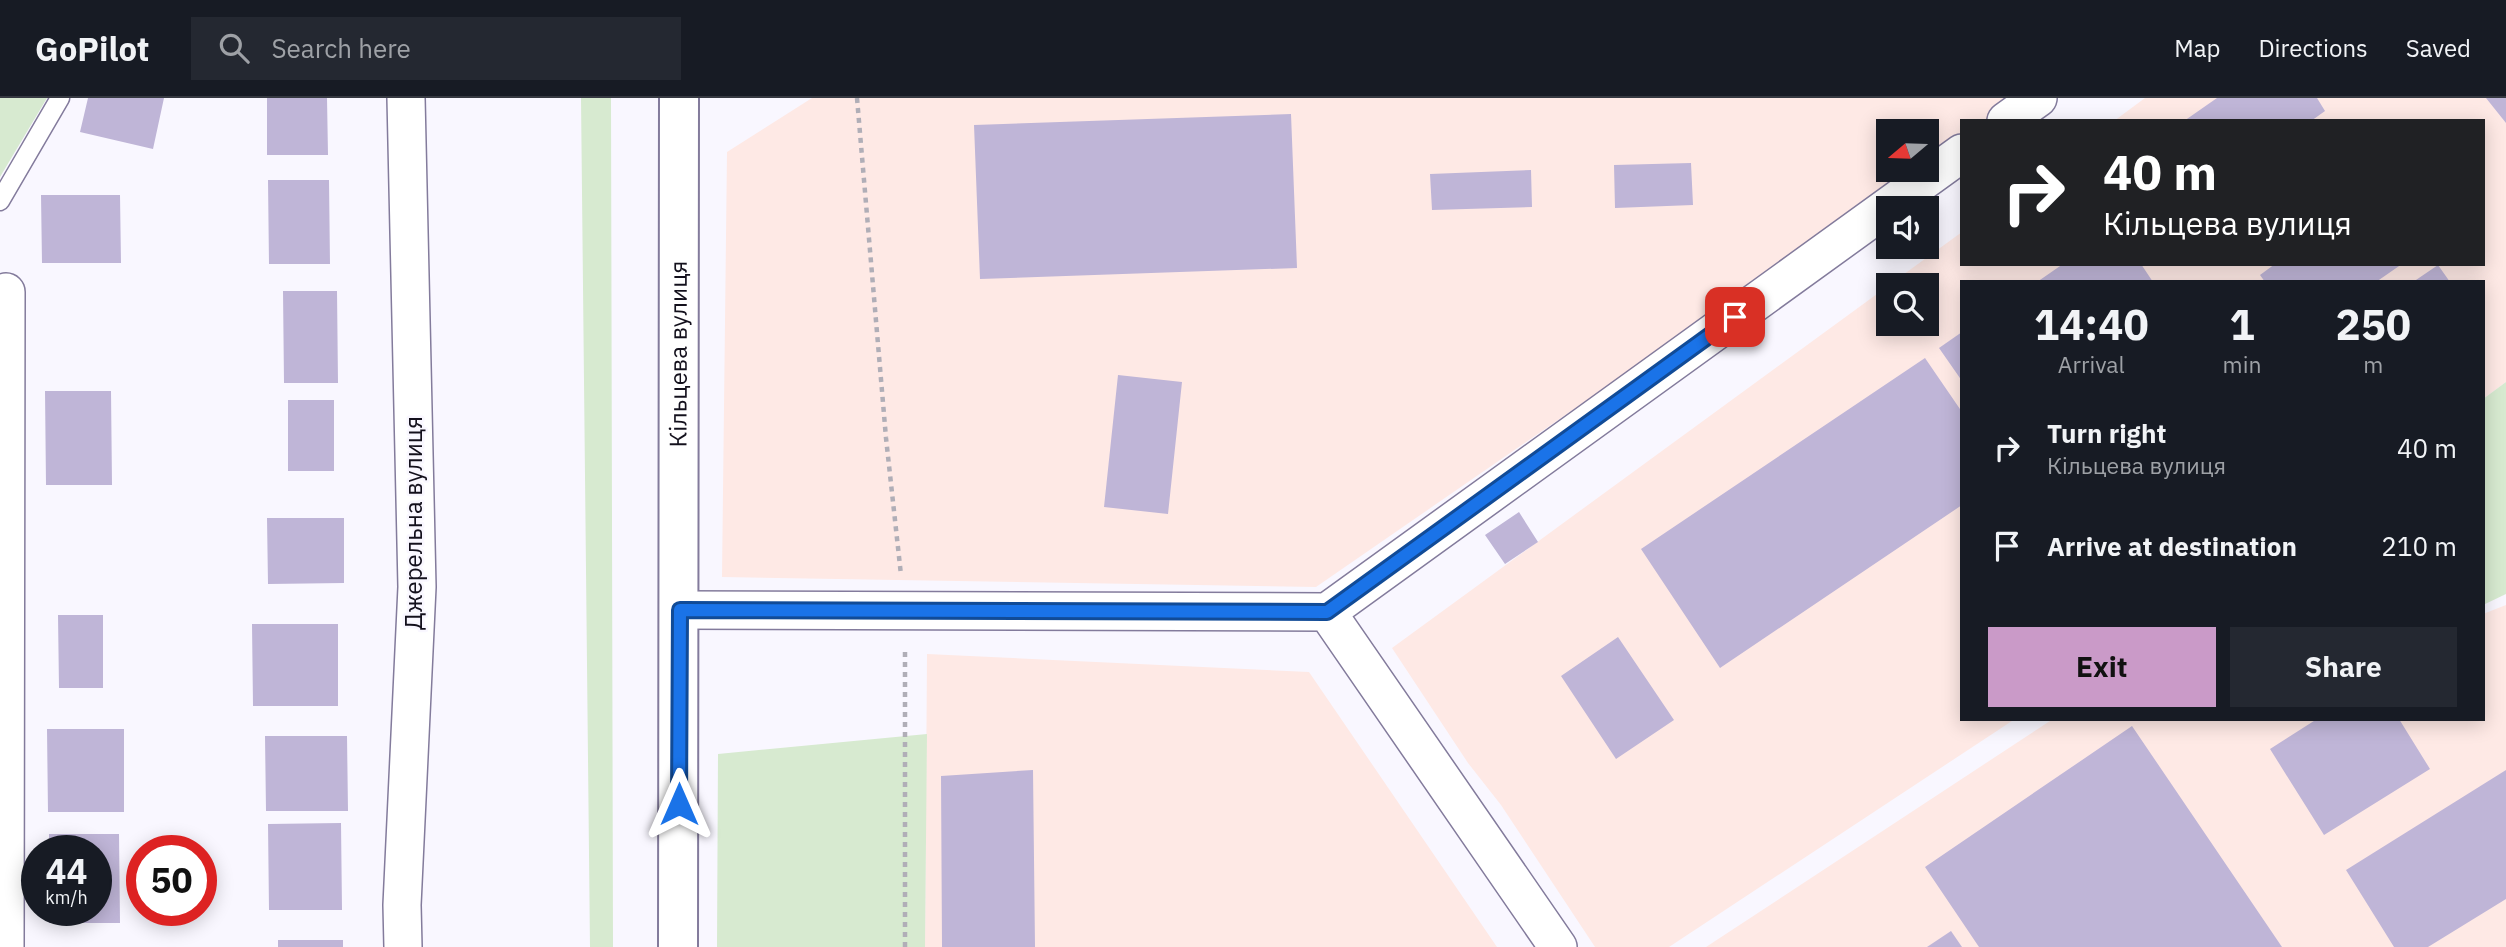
<!DOCTYPE html>
<meta charset="utf-8">
<style>
body{margin:0;font-family:"IBM Plex Sans",sans-serif;background:#242831;color:#f1f3f6;height:100vh;display:flex;flex-direction:column;font-size:26px;white-space:nowrap}
*{box-sizing:border-box;margin:0}
p{font-size:23px;color:#9ea1a6}
.icon{flex:none;width:38px;height:38px;fill:none;stroke:currentColor;stroke-width:2;stroke-linecap:round;stroke-linejoin:round}
.map{position:relative;flex:1;overflow:hidden}
.sheet{position:absolute;left:1960px;top:182px;width:525px;height:441px;display:flex;flex-direction:column;background:#171b24;border-radius:0px;box-shadow:0 4px 18px #0003}
.sheet>*{flex:none}
.guide{position:absolute;left:1960px;top:21px;width:525px;height:147px;border-radius:0px;box-shadow:0 4px 18px #0003;background:#202124;color:#fff;overflow:hidden}
.needle{width:46px;rotate:251deg}
.fabs{position:absolute;left:1876px;top:21px;display:grid;gap:14px}
.fabs a{display:grid;place-items:center;width:63px;height:63px;border-radius:0px;background:#171b24;box-shadow:0 4px 18px #0003;font-size:35px}
.speed{position:absolute;left:21px;top:737px;display:flex;gap:14px;font-size:35px;font-weight:700;text-align:center}
.speed>*{display:grid;place-content:center;width:91px;height:91px;border-radius:50%;background:#171b24;box-shadow:0 4px 18px #0003;line-height:1}
.speed small{font-size:18px;font-weight:400}
.speed .limit{border:10px solid #d22;background:#fff;color:#111}
.pin{position:absolute;display:grid;place-items:center;width:60px;height:60px;color:#fff;margin:-30px;border-radius:14px;box-shadow:0 4px 10px #0006}
.me{position:absolute;width:77px;margin:-38px;rotate:0deg;stroke-linejoin:round;filter:drop-shadow(0 0 5px #0008)}
.turn{display:flex;align-items:center;gap:24px;height:147px;padding:0 28px;font-size:32px}
.turn .icon{width:91px;height:91px;stroke-width:2.5}
.turn b{display:block;font-size:49px;line-height:60px}
.eta{display:flex;justify-content:space-evenly;align-items:center;height:119px;text-align:center}
.eta b{font-size:42px;font-weight:800;line-height:49px}
.cta{display:flex;gap:14px;margin-top:auto;padding:14px 28px}
.cta a{flex:1;height:80px;border-radius:0px;background:#ca9ac8;color:#111;font-size:28px;font-weight:800;line-height:80px;text-align:center}
.cta a+a{background:#242831;color:#f1f3f6}
ul{padding:0;list-style:none}
li{display:flex;align-items:center;gap:21px;height:98px;padding:0 28px}
li div{flex:1}
li b{display:block;font-size:26px}
li em{font-style:normal}
header{display:flex;align-items:center;gap:42px;box-sizing:border-box;height:98px;padding:0 35px;background:#171b24;border-bottom:2px solid #363941}
header strong{font-size:33px}
nav{display:flex;gap:38px;margin-inline-start:auto;font-size:24px}
.search{width:490px;height:63px;background:#242831;display:flex;align-items:center;gap:18px;box-sizing:border-box;padding:0 24px;border-radius:0px;color:#9ea1a6;font-size:26px}
.map>svg:first-child{display:block}
.industrial{fill:#fee9e5}
.green{fill:#d7ead0}
.building{fill:#bfb5d7}
.lines{fill:none;stroke-linecap:round;stroke-linejoin:round}
.lane-casing{stroke:#837b9c;stroke-width:21}
.street-casing{stroke:#837b9c;stroke-width:40}
.secondary-casing{stroke:#837b9c;stroke-width:42}
.path{stroke:#b0aeb7;stroke-width:4.5;stroke-dasharray:5 5;stroke-linecap:butt}
.lane{stroke:#fff;stroke-width:18}
.street{stroke:#fff;stroke-width:37}
.secondary{stroke:#fff;stroke-width:38}
.route-casing{stroke:#114b97;stroke-width:18}
.route{stroke:#1a73e8;stroke-width:12}
.labels{text-anchor:middle;stroke-width:5;stroke-linejoin:round;paint-order:stroke}
.street-label{font-size:24px;fill:#13101c;stroke:#f9f7ff}
</style>
<header>
<strong>GoPilot</strong>
<div class="search"><svg class="icon" aria-label="search" viewBox="0 0 24 24"><circle cx="10" cy="10" r="6"/><path d="M15 15l6 6"/></svg>Search here</div>
<nav><a>Map</a><a>Directions</a><a>Saved</a></nav>
</header>
<div class="map">
<svg width="2506" height="849" viewBox="0 0 2506 849">
<rect width="100%" height="100%" fill="#f9f7ff"/>
<path class="industrial" d="M 812,0 L 2024,0 L 1991,23 L 1962,23 L 1962,43 L 1927,67 L 1927,33 L 1888,33 L 1888,72 L 1920,72 L 1316,489 L 722,479 L 727,54 Z
M 2145,0 L 2506,0 L 2506,284 L 2483,301 L 2483,184 L 1962,184 L 1962,621 L 2015,621 L 1669,849 L 1595,849 L 1501,707 L 1468,665 L 1392,550 L 1888,188 L 1888,226 L 1927,226 L 1927,187 L 1889,187 L 1962,134 L 1962,166 L 2483,166 L 2483,23 L 2114,23 Z
M 2506,507 L 2506,849 L 1706,849 L 2053,621 L 2483,621 L 2483,516 Z
M 927,556 L 1309,574 L 1497,849 L 925,849 Z"/>
<path class="green" d="M 0,0 L 47,0 L 0,79 Z
M 581,0 L 611,0 L 613,849 L 590,849 Z
M 2506,284 L 2506,496 L 2483,507 L 2483,301 Z
M 927,636 L 925,849 L 717,849 L 718,656 Z"/>
<path class="building" d="M 88,0 L 164,0 L 153,51 L 80,34 Z
M 267,0 L 327,0 L 328,57 L 267,57 Z
M 2217,0 L 2317,0 L 2325,13 L 2311,23 L 2184,23 Z
M 2486,0 L 2506,0 L 2506,25 Z
M 1291,16 L 1297,170 L 980,181 L 974,27 Z
M 1691,65 L 1693,107 L 1615,110 L 1614,67 Z
M 1531,72 L 1532,109 L 1432,112 L 1430,76 Z
M 268,82 L 329,82 L 330,166 L 269,166 Z
M 41,97 L 120,97 L 121,165 L 42,165 Z
M 2063,166 L 2141,166 L 2153,184 L 2037,184 Z
M 2275,166 L 2402,166 L 2376,184 L 2265,184 L 2260,177 Z
M 2438,167 L 2450,184 L 2413,184 Z
M 283,193 L 337,193 L 338,285 L 284,285 Z
M 1962,234 L 1962,283 L 1939,250 Z
M 1925,260 L 1962,314 L 1962,407 L 1720,570 L 1641,451 Z
M 1118,277 L 1182,284 L 1168,416 L 1104,409 Z
M 45,293 L 111,293 L 112,387 L 46,387 Z
M 288,302 L 334,302 L 334,373 L 288,373 Z
M 1519,414 L 1538,444 L 1505,466 L 1485,437 Z
M 267,420 L 344,420 L 344,485 L 268,486 Z
M 58,517 L 103,517 L 103,590 L 59,590 Z
M 252,526 L 338,526 L 338,608 L 253,608 Z
M 1618,539 L 1674,622 L 1616,661 L 1561,578 Z
M 2317,621 L 2399,621 L 2430,671 L 2324,737 L 2270,651 Z
M 2132,628 L 2282,849 L 1979,849 L 1925,769 Z
M 47,631 L 124,631 L 124,714 L 48,714 Z
M 265,638 L 347,638 L 348,713 L 266,713 Z
M 1033,672 L 1035,849 L 942,849 L 941,678 Z
M 2506,672 L 2506,801 L 2428,849 L 2394,849 L 2346,772 Z
M 341,725 L 342,812 L 269,812 L 268,726 Z
M 49,736 L 119,736 L 120,825 L 49,825 L 49,812 L 96,812 L 96,752 L 49,752 Z
M 1951,833 L 1962,849 L 1927,849 Z
M 278,842 L 343,842 L 343,849 L 278,849 Z"/>
<g class="lines">
<defs>
<path id="lane" d="M 0,103 L 60,0"/>
<path id="street" d="M 2006,23 L 2038,0
M 680,512 L 1327,514 L 1962,55
M 1327,514 L 1558,849
M 5,849 L 6,194
M 403,849 L 402,807 L 417,489 L 406,0"/>
<g id="secondary">
<path id="s1" d="M 678,849 L 679,0"/>
</g>
</defs>
<use href="#lane" class="lane-casing"/>
<use href="#street" class="street-casing"/>
<use href="#secondary" class="secondary-casing"/>
<path class="path" d="M 857,0 L 886,340 L 901,477
M 905,849 L 905,549"/>
<use href="#lane" class="lane"/>
<use href="#street" class="street"/>
<use href="#secondary" class="secondary"/>
</g>
<g class="lines">
<defs>
<path id="route" d="M 679,706 L 680,512 L 1327,514 L 1735,219"/>
</defs>
<use href="#route" class="route-casing"/>
<use href="#route" class="route"/>
</g>
<g class="labels">
<g class="street-label">
<text dy="8" stroke="none"><textPath href="#s1" startOffset="593">Кільцева вулиця</textPath></text>
<text transform="translate(414 425) rotate(-90)" y="8">Джерельна вулиця</text>
</g>
</g>
</svg>
<div class="fabs">
<a><svg class="needle" viewBox="-14 -14 28 28"><path d="M0-13l5 13h-10z" fill="#e53935"/><path d="M0 13l5-13h-10z" fill="#9ea1a6"/></svg></a>
<a><svg class="icon" aria-label="sound" viewBox="0 0 24 24"><path d="M4 9h4l5-4v14l-5-4H4zM17 9q2 3 0 6"/></svg></a>
<a><svg class="icon" aria-label="search" viewBox="0 0 24 24"><circle cx="10" cy="10" r="6"/><path d="M15 15l6 6"/></svg></a>
</div>
<div class="speed"><div>44<small>km/h</small></div><div class="limit">50</div></div>
<div class="pin" style="left:1735px;top:219px;background:#d93025"><svg class="icon" aria-label="arrive" viewBox="0 0 24 24"><path d="M6 21V4h12l-3 4 3 4H6"/></svg></div>
<svg class="me" style="left:679px;top:706px" viewBox="-20 -20 40 40"><path d="M0-17L14 15 0 8-14 15z" fill="#1a73e8" stroke="#fff" stroke-width="4"/></svg>
<div class="guide">
<div class="turn"><svg class="icon" aria-label="right" viewBox="0 0 24 24"><path d="M7 20v-9h11M14 6l5 5-5 5"/></svg><div><b>40 m</b>Кільцева вулиця</div></div>
</div>
<section class="sheet">
<div class="eta">
<div><b>14:40</b><p>Arrival</p></div>
<div><b>1</b><p>min</p></div>
<div><b>250</b><p>m</p></div>
</div>
<ul>
<li><svg class="icon" aria-label="right" viewBox="0 0 24 24"><path d="M7 20v-9h11M14 6l5 5-5 5"/></svg><div><b>Turn right</b><p>Кільцева вулиця</p></div><em>40 m</em></li>
<li><svg class="icon" aria-label="arrive" viewBox="0 0 24 24"><path d="M6 21V4h12l-3 4 3 4H6"/></svg><div><b>Arrive at destination</b></div><em>210 m</em></li>
</ul>
<div class="cta"><a>Exit</a><a>Share</a></div>
</section>
</div>
